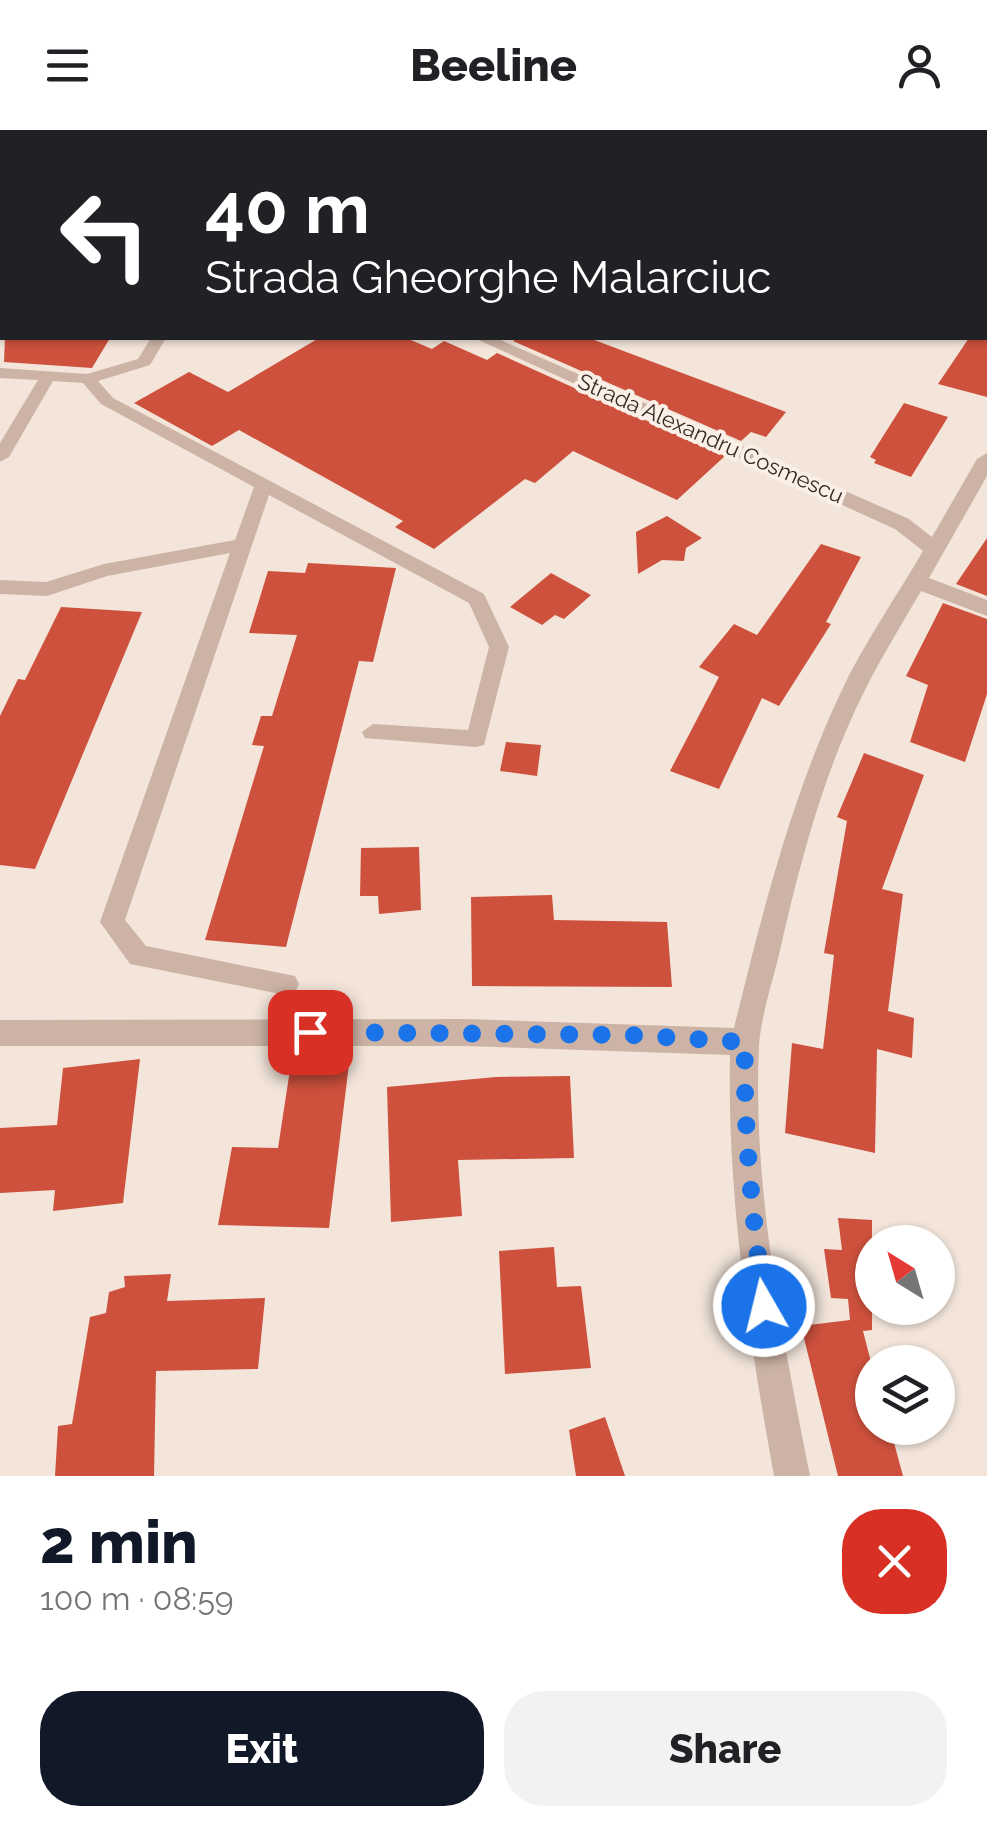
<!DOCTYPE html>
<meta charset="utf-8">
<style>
body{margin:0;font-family:Raleway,sans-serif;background:#f2f2f2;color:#202124;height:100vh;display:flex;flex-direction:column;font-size:38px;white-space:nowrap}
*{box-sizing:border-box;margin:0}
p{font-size:32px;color:#757577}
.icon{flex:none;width:55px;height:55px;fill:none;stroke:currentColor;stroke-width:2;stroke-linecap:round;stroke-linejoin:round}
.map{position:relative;height:1346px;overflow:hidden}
.details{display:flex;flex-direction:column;background:#fff;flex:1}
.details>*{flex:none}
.guide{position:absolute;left:0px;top:0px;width:988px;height:210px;box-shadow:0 2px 8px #0004;background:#202124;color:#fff;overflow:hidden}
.needle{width:65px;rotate:323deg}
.buttons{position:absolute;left:855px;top:1095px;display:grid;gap:20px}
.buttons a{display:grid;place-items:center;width:100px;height:100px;border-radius:50%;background:#fff;box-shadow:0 2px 8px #0004;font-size:50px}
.pin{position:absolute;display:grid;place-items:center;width:85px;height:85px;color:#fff;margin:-42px;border-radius:20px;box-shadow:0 5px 15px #0006}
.me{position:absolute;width:110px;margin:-55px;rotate:352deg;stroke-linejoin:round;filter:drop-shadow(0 0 8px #0008)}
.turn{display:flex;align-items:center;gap:35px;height:210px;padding:0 40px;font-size:45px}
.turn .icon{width:130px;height:130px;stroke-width:2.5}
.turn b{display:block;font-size:70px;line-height:85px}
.round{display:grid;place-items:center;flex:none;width:105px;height:105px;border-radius:40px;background:#f2f2f2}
.headline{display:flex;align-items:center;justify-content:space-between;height:170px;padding:0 40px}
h1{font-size:60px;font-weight:800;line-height:75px;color:#111827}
.cta{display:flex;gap:20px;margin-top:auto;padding:20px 40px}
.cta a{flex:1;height:115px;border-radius:40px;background:#111827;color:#fff;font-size:40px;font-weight:800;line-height:115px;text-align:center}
.cta a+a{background:#f2f2f2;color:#202124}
header{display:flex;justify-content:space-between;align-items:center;height:130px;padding:0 40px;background:#fff;font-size:45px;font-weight:800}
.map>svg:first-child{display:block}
.building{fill:#ce513d}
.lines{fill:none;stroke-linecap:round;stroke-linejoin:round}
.path{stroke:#b89d8f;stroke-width:4;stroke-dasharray:2.5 2.5;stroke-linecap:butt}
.lane{fill:#ccb3a5;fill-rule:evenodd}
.street{fill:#ccb3a5;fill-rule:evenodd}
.primary{fill:#7b5f57;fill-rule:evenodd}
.route{stroke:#1a73e8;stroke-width:18;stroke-dasharray:0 32.4}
.labels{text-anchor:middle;stroke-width:8;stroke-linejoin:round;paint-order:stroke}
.far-street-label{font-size:22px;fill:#382b27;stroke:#fbf0e7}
</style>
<header><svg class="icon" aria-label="menu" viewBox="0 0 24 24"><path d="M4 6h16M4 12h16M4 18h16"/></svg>Beeline<svg class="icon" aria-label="person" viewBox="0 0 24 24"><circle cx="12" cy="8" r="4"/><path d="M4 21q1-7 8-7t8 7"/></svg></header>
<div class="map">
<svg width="987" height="1346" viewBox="0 0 987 1346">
<rect width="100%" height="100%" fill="#f3e5da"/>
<path class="building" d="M 987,181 L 987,267 L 938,254 L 969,208 L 985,208 Z
M 5,208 L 110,208 L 92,238 L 4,232 Z
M 319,208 L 406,208 L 432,219 L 444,211 L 487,230 L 497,223 L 725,326 L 677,370 L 573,321 L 535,353 L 525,349 L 434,419 L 395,397 L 403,391 L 239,300 L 212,316 L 134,273 L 189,242 L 228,262 Z
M 518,208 L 589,208 L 786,282 L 766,307 L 751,302 L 741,311 L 513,211 Z
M 904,273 L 948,287 L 911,347 L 874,333 L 876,330 L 870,327 Z
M 667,386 L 702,408 L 686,418 L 684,431 L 662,430 L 638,444 L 636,402 Z
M 987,408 L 987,466 L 956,454 Z
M 821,414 L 861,427 L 826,492 L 831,494 L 779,576 L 762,568 L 719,659 L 670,641 L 719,547 L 699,537 L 734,494 L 757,505 Z
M 308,433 L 396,438 L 373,532 L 359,531 L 286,817 L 205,810 L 264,616 L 252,615 L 261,586 L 272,586 L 297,505 L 249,503 L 268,441 L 305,443 Z
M 551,443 L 591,465 L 564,489 L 555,485 L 542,495 L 510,477 Z
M 943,473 L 987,489 L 987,564 L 965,632 L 910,612 L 928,555 L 906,546 Z
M 61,477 L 142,482 L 35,739 L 0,735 L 0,586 L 18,549 L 25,550 Z
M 506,612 L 541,615 L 537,646 L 500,641 Z
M 864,623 L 924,645 L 882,759 L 903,764 L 888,881 L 914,888 L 912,928 L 877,919 L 875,1023 L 785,1003 L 792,913 L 823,919 L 834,825 L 824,823 L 847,691 L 837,687 Z
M 419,717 L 421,780 L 379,784 L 378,766 L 360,766 L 361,718 Z
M 552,765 L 554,790 L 667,792 L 672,857 L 472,856 L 471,767 Z
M 140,929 L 123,1073 L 53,1081 L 55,1060 L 0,1063 L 0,998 L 57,995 L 63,938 Z
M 291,933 L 349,934 L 329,1098 L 218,1095 L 232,1017 L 278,1018 Z
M 570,946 L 574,1028 L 458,1030 L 462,1086 L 391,1092 L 387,957 L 496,947 Z
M 838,1088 L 872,1090 L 872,1200 L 863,1201 L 872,1236 L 872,1298 L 890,1298 L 903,1346 L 838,1346 L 801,1196 L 850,1190 L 848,1169 L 831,1168 L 824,1119 L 842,1120 Z
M 554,1117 L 557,1157 L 581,1156 L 591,1238 L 505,1244 L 499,1121 Z
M 171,1144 L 167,1171 L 265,1168 L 258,1239 L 156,1241 L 154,1346 L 55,1346 L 58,1296 L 72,1294 L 90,1187 L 106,1183 L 109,1162 L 125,1157 L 124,1146 Z
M 605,1287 L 625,1346 L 576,1346 L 569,1300 Z"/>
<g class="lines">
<path class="path" d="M 139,2 L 144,0
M 256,2 L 261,0"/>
<path class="lane" d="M 209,0 L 228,0 L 229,2 L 211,2 Z
M 954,0 L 966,0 L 966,2 L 954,2 Z
M 985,50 L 987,50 L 987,58 L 985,58 Z
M 151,208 L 166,208 L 150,235 L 98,251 L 113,268 L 484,464 L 509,517 L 484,615 L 476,617 L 365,608 L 362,602 L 373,594 L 468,600 L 489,517 L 469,473 L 269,365 L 125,790 L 146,816 L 295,846 L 299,854 L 295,862 L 286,865 L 130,834 L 100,792 L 230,423 L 107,446 L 47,466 L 0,464 L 0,450 L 46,452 L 104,434 L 235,410 L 254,357 L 101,274 L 83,253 L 53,251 L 9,327 L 0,332 L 0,313 L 38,250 L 0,248 L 0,238 L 87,244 L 138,229 Z"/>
<path class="street" d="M 474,208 L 496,208 L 909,389 L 932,407 L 977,329 L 987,323 L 987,346 L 929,448 L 987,470 L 987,486 L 921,461 C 902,494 882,526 865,560 C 824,641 800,732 780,820 C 773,851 761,885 759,916 C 752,1056 783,1209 810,1346 L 774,1346 C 749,1208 727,1066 730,925 L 466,916 L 0,916 L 0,890 L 466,889 L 734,898 C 762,784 790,671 840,564 C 863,514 897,466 923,421 L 895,399 Z"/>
<path class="primary" d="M 2,94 L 2,104 L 0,105 L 0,95 Z"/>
</g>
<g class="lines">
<path class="route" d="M 310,902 L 630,905 L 745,912 C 743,1001 753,1088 764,1176"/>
</g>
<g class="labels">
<g class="far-street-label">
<text transform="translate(711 308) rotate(24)" y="8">Strada Alexandru Cosmescu</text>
</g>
</g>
</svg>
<div class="buttons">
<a><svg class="needle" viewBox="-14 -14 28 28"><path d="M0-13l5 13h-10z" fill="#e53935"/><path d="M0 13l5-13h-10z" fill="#757577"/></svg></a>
<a><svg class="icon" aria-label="layers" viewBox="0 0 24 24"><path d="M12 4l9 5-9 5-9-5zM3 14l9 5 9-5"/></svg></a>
</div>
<div class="pin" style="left:310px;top:902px;background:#d93025"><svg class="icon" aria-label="arrive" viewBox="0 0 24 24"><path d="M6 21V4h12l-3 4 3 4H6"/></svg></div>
<svg class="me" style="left:764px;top:1176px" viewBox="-20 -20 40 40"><circle r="17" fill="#1a73e8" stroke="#fff" stroke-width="3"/><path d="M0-11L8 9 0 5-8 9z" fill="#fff"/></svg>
<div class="guide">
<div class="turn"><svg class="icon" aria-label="left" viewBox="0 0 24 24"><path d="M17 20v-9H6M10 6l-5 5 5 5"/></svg><div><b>40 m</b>Strada Gheorghe Malarciuc</div></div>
</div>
</div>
<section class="details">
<div class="headline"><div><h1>2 min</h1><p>100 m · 08:59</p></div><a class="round" style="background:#d93025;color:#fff"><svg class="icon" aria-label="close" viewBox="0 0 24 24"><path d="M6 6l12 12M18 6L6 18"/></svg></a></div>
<div class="cta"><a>Exit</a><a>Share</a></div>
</section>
